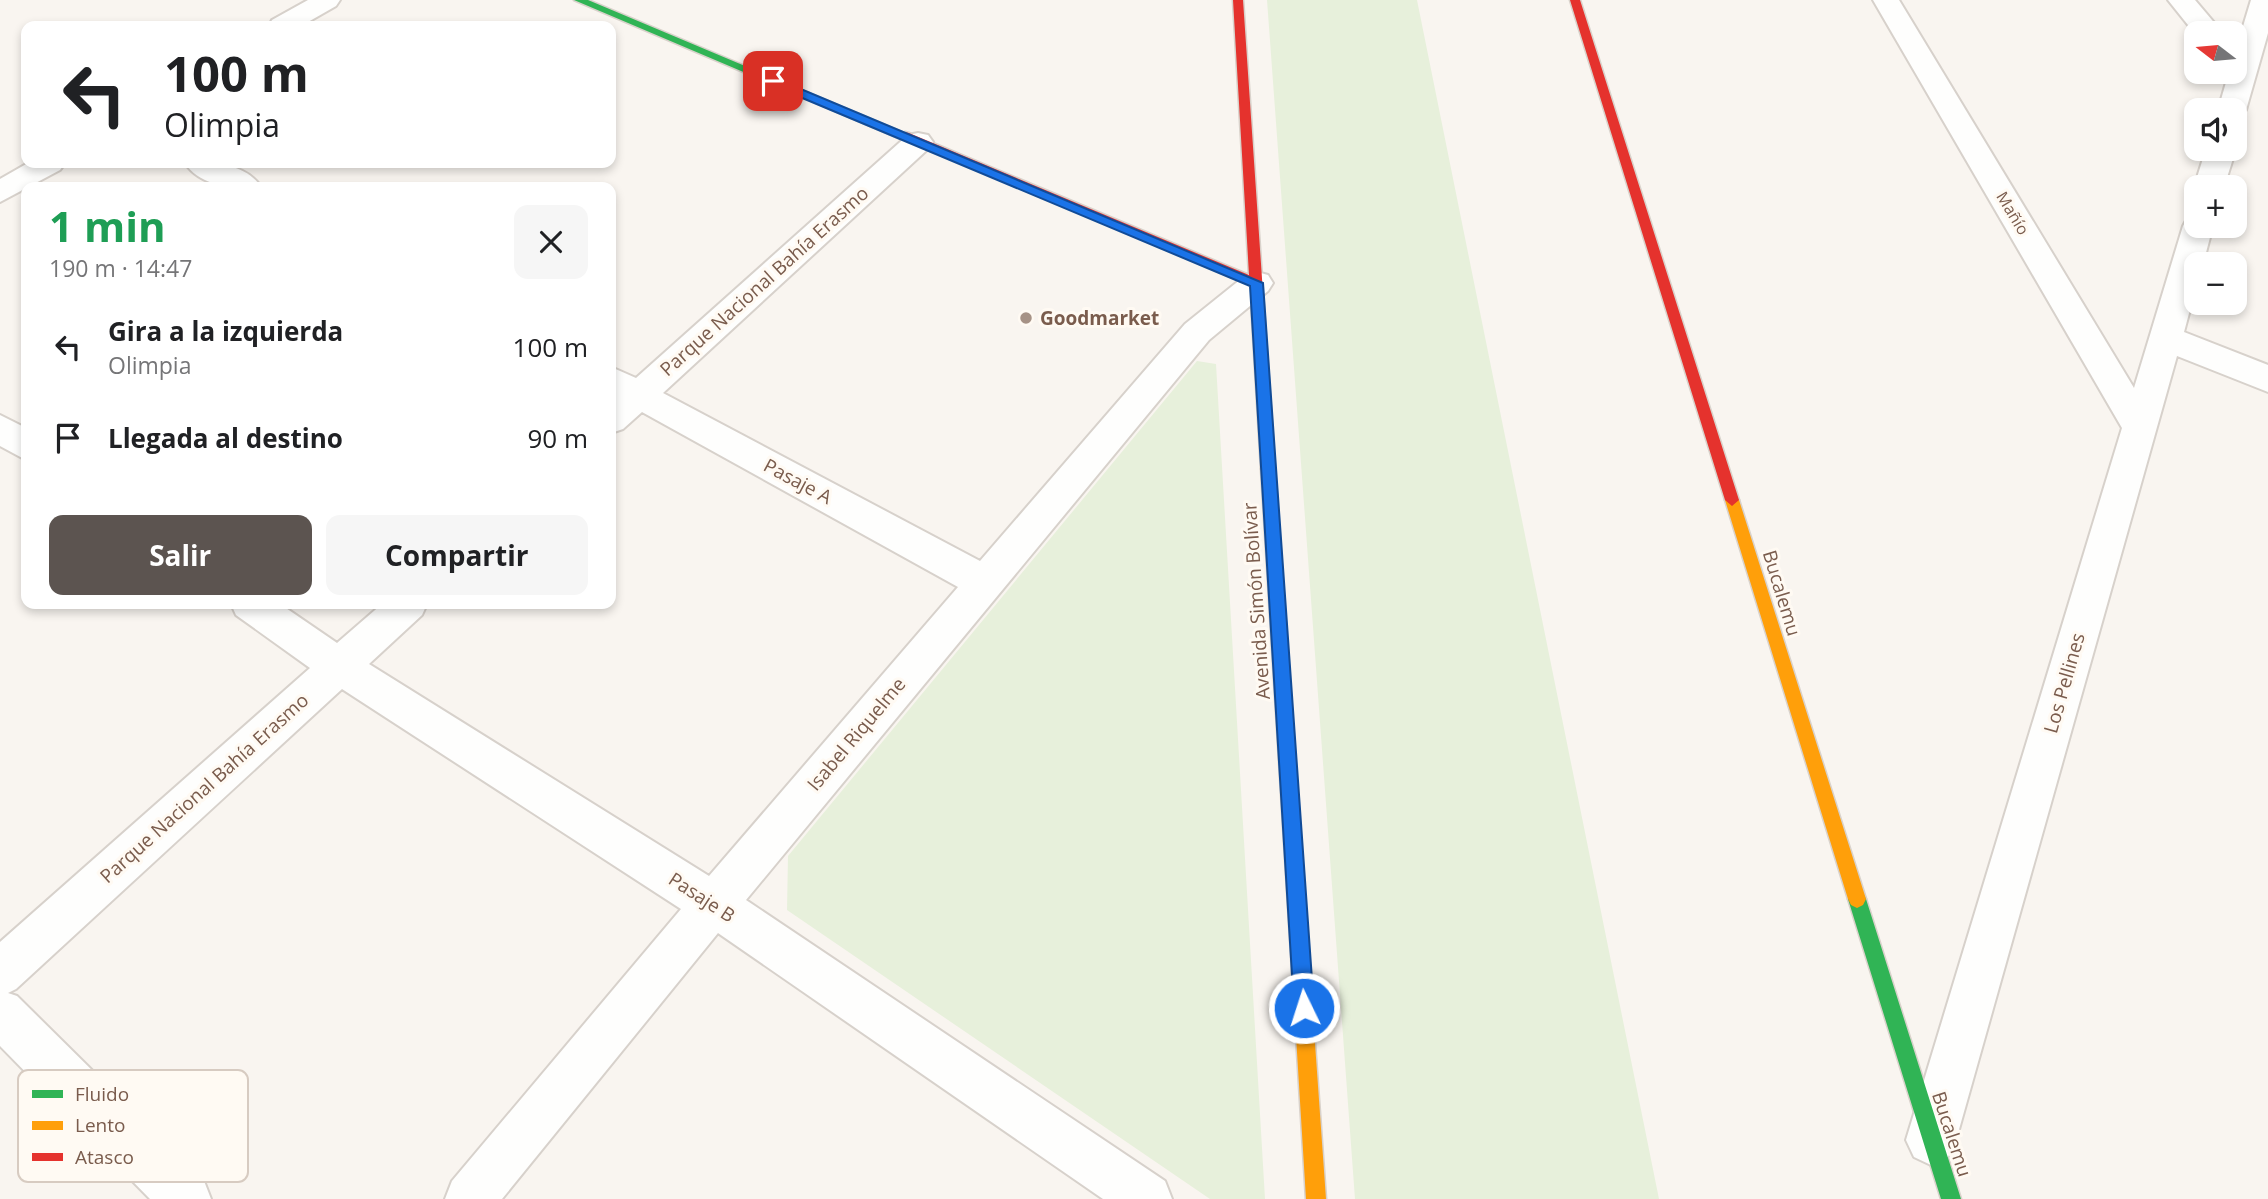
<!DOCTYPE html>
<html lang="es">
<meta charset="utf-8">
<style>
body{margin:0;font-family:"Open Sans",sans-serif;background:#f6f6f6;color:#202124;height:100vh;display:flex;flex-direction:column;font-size:26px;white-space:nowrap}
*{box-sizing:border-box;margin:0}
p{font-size:23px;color:#757577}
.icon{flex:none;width:38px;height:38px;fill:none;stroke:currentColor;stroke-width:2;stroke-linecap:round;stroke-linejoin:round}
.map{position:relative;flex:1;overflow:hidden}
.drawer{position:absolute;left:21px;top:182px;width:595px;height:427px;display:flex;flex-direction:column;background:#fff;border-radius:14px;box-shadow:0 4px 10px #0003}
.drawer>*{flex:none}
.hud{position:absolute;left:21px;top:21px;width:595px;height:147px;border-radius:14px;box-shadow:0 4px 10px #0003;background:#fff;color:#202124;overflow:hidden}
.needle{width:46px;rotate:286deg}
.tools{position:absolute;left:2184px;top:21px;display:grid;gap:14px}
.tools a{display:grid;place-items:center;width:63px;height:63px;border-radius:14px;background:#fff;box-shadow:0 4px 10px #0003;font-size:35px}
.pin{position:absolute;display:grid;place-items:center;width:60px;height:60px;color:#fff;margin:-30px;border-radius:14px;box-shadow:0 4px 10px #0006}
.me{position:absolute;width:77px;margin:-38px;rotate:356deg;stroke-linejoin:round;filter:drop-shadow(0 0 5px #0008)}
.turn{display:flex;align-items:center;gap:24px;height:147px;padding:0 28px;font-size:32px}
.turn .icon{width:91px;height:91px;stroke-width:2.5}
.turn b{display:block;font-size:49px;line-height:60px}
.round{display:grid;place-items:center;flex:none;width:74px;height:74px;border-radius:14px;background:#f6f6f6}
.summary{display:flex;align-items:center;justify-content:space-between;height:119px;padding:0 28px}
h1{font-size:42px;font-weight:700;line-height:52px;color:#1e9e55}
.action{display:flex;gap:14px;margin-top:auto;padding:14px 28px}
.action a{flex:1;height:80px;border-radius:14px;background:#5c5450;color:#fff;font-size:28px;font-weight:700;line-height:80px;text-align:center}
.action a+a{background:#f6f6f6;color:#202124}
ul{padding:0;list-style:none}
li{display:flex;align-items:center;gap:21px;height:91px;padding:0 28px}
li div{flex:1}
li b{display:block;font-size:26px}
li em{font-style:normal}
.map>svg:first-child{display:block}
.green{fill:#e7f0db}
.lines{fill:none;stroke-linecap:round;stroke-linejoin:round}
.street-casing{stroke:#d7d1cb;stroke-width:4}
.fast-casing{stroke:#d9d2cb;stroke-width:3}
.slow-casing{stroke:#d9d2cb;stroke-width:3}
.jam-casing{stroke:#d9d2cb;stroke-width:3}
.street{fill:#fefefd;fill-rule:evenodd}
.fast{fill:#30b455;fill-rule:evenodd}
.slow{fill:#ff9f0a;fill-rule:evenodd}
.jam{fill:#e5322d;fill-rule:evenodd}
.route{fill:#1a73e8;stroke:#114b97;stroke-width:2}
.poi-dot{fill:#a69286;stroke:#fffaf3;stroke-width:2.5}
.labels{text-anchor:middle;stroke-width:6;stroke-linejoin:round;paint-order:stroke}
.far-street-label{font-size:16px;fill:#7a5c4d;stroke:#fffaf3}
.street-label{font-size:19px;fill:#7a5c4d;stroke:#fffaf3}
.poi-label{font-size:19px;font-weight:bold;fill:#7a5c4d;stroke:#fffaf3;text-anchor:start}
.key{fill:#fffaf3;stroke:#d7cbc1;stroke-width:2}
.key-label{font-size:19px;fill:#7a5c4d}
</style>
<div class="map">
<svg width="2268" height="1199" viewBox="0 0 2268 1199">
<rect width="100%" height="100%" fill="#f9f5f0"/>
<path class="green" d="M 1267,0 L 1417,0 L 1659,1199 L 1355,1199 Z
M 1197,361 L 1216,364 L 1265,1199 L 1210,1199 L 787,910 L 788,856 Z"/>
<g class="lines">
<defs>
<path id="street" d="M 308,0 L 340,0 L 336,6 L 301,26 L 269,26 L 272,20 Z
M 1873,0 L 1899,0 L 2134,388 L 2183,226 L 2187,219 L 2196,216 L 2196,226 L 2213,226 L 2203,264 L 2196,264 L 2196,287 L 2184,332 L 2268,365 L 2268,392 L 2177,356 L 1956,1140 L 1948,1157 L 1931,1165 L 1914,1157 L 1906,1140 L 2122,428 Z
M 2168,0 L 2195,0 L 2223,33 L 2196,35 Z
M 2251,0 L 2268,0 L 2268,33 L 2246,110 L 2242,116 L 2235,118 L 2235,110 L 2218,110 L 2229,72 L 2235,72 L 2235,53 Z
M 918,133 L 928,135 L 933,142 L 928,149 L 663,393 L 980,561 L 1185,324 L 1246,275 L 1257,272 L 1268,275 L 1273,283 L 1268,291 L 1209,340 L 746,900 L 1165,1181 L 1172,1199 L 1103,1199 L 718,933 L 502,1199 L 445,1199 L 452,1181 L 681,909 L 342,689 L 16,989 L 8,993 L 17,996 L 204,1181 L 211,1199 L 150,1199 L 0,1046 L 0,942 L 310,668 L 236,615 L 231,604 L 280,604 L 337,643 L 382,604 L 427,604 L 422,615 L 369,664 L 709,876 L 958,587 L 642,412 L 623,429 L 611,433 L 611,400 L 614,397 L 611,395 L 611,367 L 636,378 L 908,135 Z
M 2235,148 L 2236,149 L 2224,187 L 2196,187 L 2196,191 L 2194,187 L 2206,149 Z
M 28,163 L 65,163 L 60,170 L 0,202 L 0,179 Z
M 185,163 C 211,162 246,163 261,187 C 235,188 201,188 185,163 Z
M 0,415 L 26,428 L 26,460 L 0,446 Z"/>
<path id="fast" d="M 574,0 L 588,0 L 911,136 L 905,140 L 901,139 Z
M 1268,463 L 1275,469 L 1311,987 L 1309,994 L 1302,996 L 1295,994 L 1293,987 L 1261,469 Z
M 1857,890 L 1863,893 L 1866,899 L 1961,1199 L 1941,1199 L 1848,899 L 1851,893 Z"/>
<path id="slow" d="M 1732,494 L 1739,500 L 1866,899 L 1863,905 L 1857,908 L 1851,905 L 1848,899 L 1725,500 Z
M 1302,978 L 1309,980 L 1311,987 L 1326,1199 L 1306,1199 L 1293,987 L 1295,980 Z"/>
<path id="jam" d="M 1233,0 L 1243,0 L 1275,469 L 1268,475 L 1261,469 L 1250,285 L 899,136 L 905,132 L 909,133 L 1249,275 Z
M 1570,0 L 1580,0 L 1739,500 L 1732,506 L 1725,500 Z"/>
</defs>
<use href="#street" class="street-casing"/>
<use href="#fast" class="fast-casing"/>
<use href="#slow" class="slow-casing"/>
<use href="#jam" class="jam-casing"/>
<use href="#street" class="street"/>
<use href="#fast" class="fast"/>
<use href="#slow" class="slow"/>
<use href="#jam" class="jam"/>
</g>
<path class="route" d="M 769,79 L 777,79 L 1263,283 L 1314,1008 L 1311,1015 L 1304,1018 L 1297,1015 L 1294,1008 L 1250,286 L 769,84 Z"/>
<circle class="poi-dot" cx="1026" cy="318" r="7"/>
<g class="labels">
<g class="far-street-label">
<text transform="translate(2013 213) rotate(59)" y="6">Mañío</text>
</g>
<g class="street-label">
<text transform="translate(764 281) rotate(-42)" y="7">Parque Nacional Bahía Erasmo</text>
<text transform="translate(798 481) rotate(28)" y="7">Pasaje A</text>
<text transform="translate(1782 593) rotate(73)" y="7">Bucalemu</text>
<text transform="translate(1256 601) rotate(-94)" y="7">Avenida Simón Bolívar</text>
<text transform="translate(2064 683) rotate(-74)" y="7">Los Pellines</text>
<text transform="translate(856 734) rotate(-50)" y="7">Isabel Riquelme</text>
<text transform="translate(204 788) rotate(-42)" y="7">Parque Nacional Bahía Erasmo</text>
<text transform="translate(702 897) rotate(33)" y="7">Pasaje B</text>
<text transform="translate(1952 1134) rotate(72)" y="7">Bucalemu</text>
</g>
<g class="poi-label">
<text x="1040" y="325">Goodmarket</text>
</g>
</g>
<rect x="18" y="1070" width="230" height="112" rx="10" class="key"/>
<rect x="32" y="1090" width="31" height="8" fill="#30b455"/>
<rect x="32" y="1121" width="31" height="9" fill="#ff9f0a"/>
<rect x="32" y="1153" width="31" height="8" fill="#e5322d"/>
<g class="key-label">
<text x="75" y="1101">Fluido</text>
<text x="75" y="1132">Lento</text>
<text x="75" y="1164">Atasco</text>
</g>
</svg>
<div class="tools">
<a><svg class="needle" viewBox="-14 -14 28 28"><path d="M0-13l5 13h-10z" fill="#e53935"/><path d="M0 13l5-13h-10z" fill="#757577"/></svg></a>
<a><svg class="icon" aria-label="sound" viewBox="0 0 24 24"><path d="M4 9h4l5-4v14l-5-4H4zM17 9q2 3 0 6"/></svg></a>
<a>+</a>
<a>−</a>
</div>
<div class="pin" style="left:773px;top:81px;background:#d93025"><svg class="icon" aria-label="arrive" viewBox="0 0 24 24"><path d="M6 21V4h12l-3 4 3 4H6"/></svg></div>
<svg class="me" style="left:1304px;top:1008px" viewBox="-20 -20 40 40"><circle r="17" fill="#1a73e8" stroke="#fff" stroke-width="3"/><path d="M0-11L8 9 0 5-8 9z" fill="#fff"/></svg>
<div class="hud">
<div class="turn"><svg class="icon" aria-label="left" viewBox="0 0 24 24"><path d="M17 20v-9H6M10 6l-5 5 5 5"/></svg><div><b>100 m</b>Olimpia</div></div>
</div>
<section class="drawer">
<div class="summary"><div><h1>1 min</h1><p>190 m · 14:47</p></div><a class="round"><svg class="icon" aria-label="close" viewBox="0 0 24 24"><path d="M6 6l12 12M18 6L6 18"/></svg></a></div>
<ul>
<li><svg class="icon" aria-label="left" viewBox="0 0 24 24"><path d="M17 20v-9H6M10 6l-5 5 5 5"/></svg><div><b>Gira a la izquierda</b><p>Olimpia</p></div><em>100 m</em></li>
<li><svg class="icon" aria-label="arrive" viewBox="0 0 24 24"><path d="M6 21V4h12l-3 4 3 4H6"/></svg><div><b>Llegada al destino</b></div><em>90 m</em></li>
</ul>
<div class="action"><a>Salir</a><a>Compartir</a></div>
</section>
</div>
